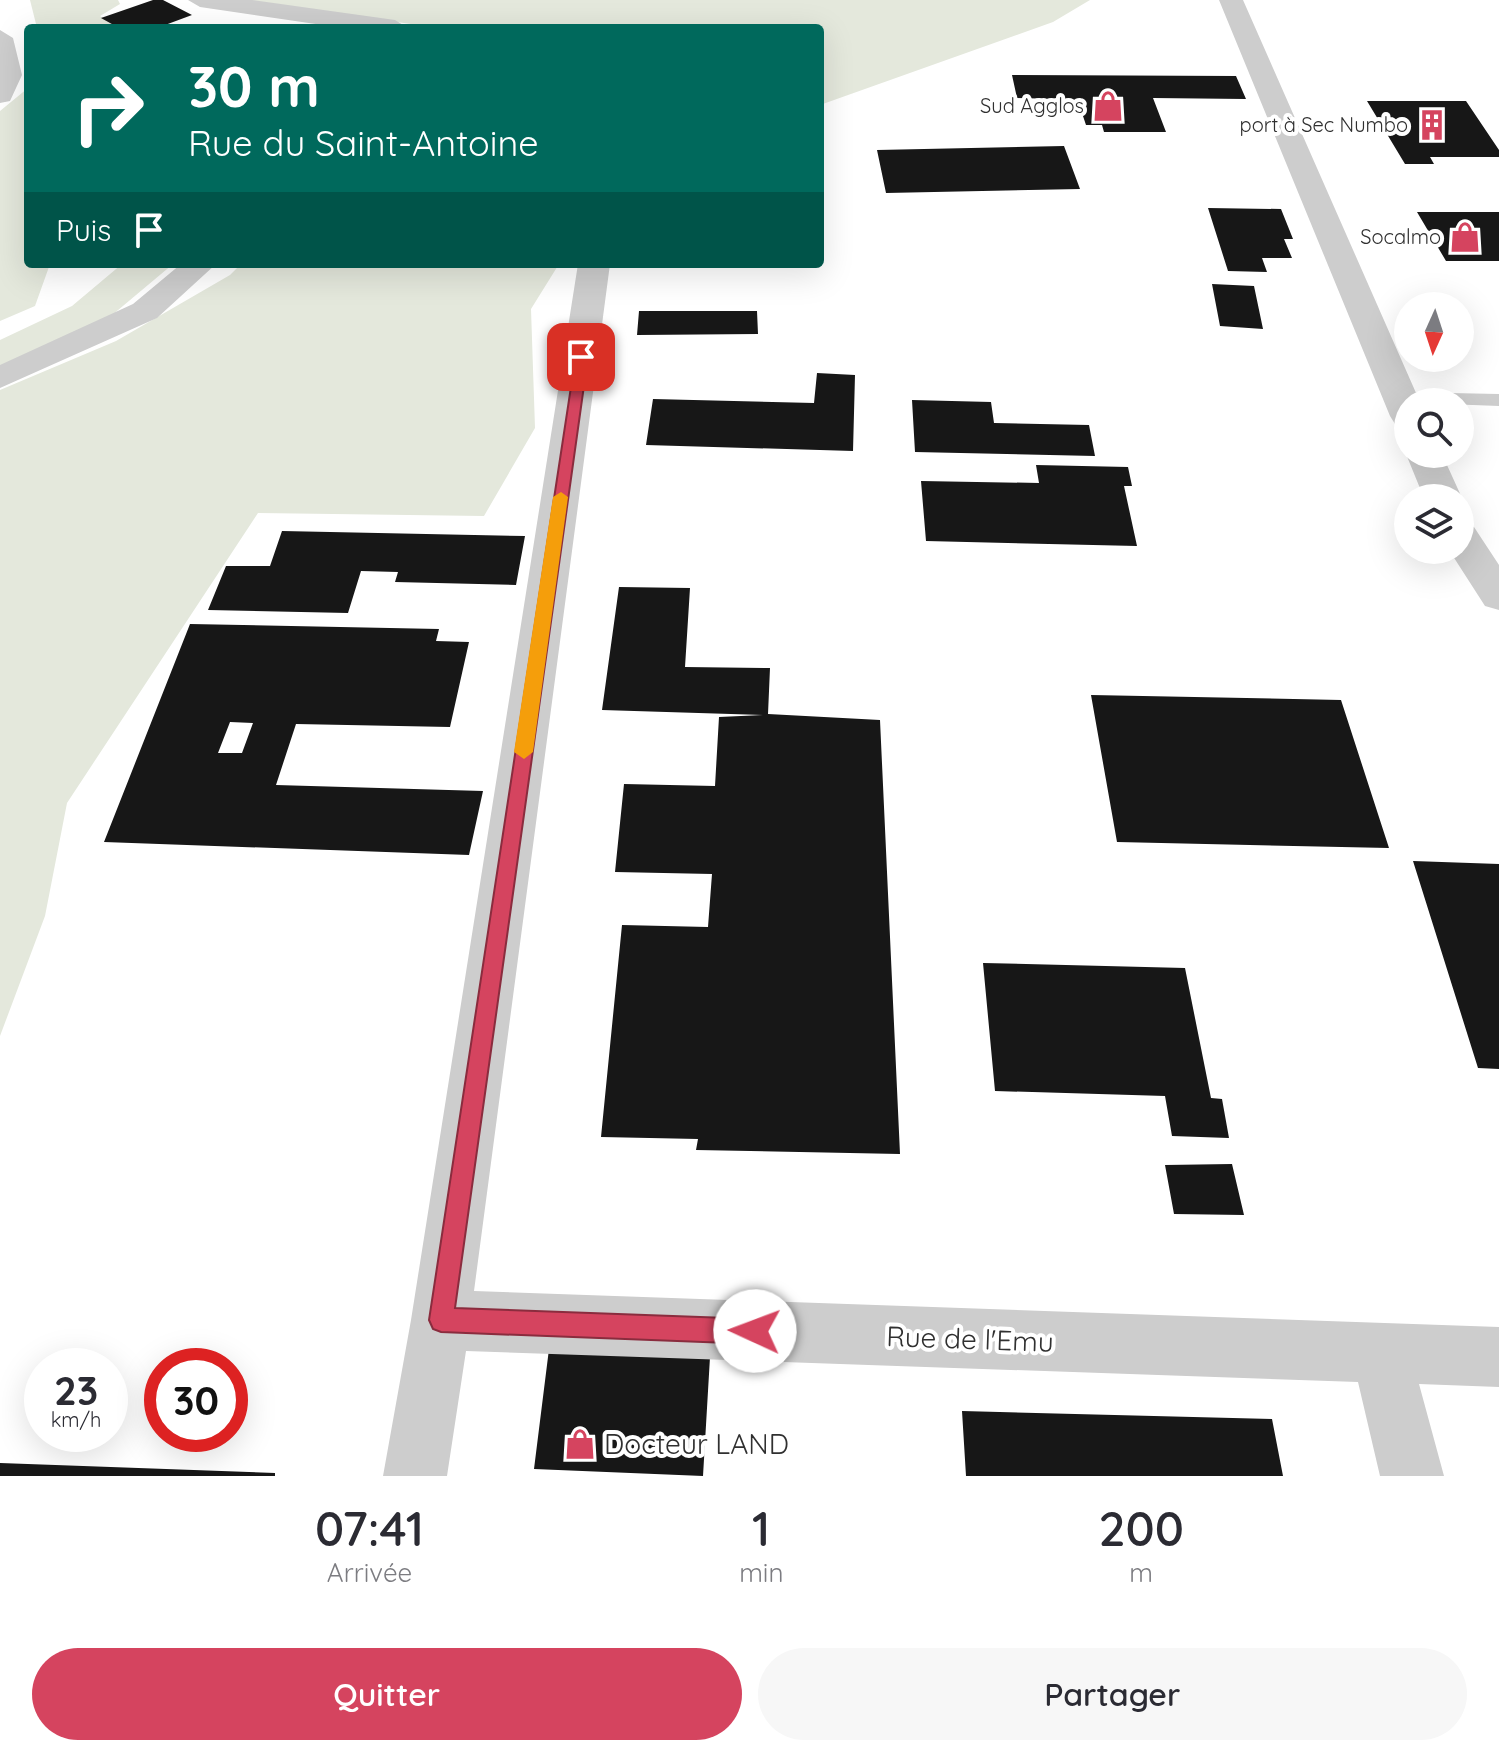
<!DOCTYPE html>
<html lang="fr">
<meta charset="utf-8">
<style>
body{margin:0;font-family:Quicksand,sans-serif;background:#f7f7f7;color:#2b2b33;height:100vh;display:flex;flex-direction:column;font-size:30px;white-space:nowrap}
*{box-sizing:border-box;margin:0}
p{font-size:26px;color:#7c7c81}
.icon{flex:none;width:44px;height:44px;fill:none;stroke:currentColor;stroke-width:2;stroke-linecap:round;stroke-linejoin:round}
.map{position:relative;height:1476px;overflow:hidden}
.details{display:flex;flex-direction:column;background:#fff;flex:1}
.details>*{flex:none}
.top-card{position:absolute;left:24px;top:24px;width:800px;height:244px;border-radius:8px;box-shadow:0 8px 32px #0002;background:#00695c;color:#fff;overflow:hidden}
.needle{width:52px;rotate:183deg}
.buttons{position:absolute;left:1394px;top:292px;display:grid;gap:16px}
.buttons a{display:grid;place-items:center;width:80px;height:80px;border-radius:50%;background:#fff;box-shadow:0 8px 32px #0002;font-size:40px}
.speed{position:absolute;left:24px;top:1348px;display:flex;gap:16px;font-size:40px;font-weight:700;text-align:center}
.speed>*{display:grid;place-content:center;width:104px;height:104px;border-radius:50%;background:#fff;box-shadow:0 8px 32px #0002;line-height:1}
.speed small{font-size:20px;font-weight:400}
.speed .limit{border:12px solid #d22;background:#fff;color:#111}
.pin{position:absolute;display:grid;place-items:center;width:68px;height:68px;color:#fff;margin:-34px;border-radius:16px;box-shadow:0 4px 12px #0006}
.me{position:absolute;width:88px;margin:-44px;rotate:272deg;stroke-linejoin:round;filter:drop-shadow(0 0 6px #0008)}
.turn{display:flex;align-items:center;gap:28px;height:168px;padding:0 32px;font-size:36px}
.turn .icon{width:104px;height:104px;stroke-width:2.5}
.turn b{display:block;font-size:56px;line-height:68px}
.then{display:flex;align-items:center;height:76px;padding:0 32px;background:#0003;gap:16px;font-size:30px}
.eta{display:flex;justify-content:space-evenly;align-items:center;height:136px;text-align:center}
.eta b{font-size:48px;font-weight:600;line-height:56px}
.cta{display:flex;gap:16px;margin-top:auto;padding:16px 32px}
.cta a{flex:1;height:92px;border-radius:48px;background:#d5445f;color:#fff;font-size:32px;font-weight:600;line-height:92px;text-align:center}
.cta a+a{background:#f7f7f7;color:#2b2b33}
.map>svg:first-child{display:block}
.green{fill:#e4e8dc}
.building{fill:#171717;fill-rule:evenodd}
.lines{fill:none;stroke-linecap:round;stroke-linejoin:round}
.lane{fill:#cdcdcd;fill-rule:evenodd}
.street{fill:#cdcdcd;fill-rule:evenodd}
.route{fill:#d5445f;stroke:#8a2c3e;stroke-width:2}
.slow{fill:#f59e0b}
.labels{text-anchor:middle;stroke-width:8;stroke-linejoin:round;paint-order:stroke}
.far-poi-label{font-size:20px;fill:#303030;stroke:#fff;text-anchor:end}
.near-street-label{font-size:28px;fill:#303030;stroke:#fff}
.near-poi-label{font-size:28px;fill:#303030;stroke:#fff;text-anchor:start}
</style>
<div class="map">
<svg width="1499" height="1476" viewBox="0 0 1499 1476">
<rect width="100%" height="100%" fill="#fff"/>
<path class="green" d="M 30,0 L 118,0 L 120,4 L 100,16 L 117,28 L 37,28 Z
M 242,0 L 1090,0 L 1053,22 L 820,105 L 820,28 L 420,28 L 411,24 Z
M 28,88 L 28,264 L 50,264 L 35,306 L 0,321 L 0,111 Z
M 122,264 L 173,264 L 111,316 L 0,366 L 0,340 L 72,306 Z
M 241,264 L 559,264 L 531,309 L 535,428 L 484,516 L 258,513 L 67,803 L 45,916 L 0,1036 L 0,390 L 116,341 L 230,275 Z"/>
<path class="building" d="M 153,0 L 163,0 L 192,15 L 157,28 L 119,28 L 101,18 Z
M 1012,75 L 1236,76 L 1246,99 L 1153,98 L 1166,132 L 1104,132 L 1102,125 L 1086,125 L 1082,113 L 1063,113 L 1059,99 L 1017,98 Z
M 1367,101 L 1466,101 L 1499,150 L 1499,157 L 1430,157 L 1434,164 L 1405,164 Z
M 1064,146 L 1080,189 L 886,193 L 877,150 Z
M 1208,208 L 1281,209 L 1293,239 L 1284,239 L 1292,258 L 1262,258 L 1267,272 L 1228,271 Z
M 1417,212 L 1499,212 L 1499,261 L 1446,261 Z
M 1212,284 L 1254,286 L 1263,329 L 1220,326 Z
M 639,311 L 757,311 L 758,334 L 637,335 Z
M 817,373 L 855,375 L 853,451 L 646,445 L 653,399 L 814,403 Z
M 912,400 L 991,402 L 994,423 L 1089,425 L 1095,456 L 915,452 Z
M 1036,465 L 1128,467 L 1132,486 L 1124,486 L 1137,546 L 926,541 L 921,481 L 1039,483 Z
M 282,531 L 525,536 L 516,585 L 395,582 L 398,572 L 361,571 L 348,613 L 208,610 L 226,566 L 270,566 Z
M 619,587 L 690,588 L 685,667 L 770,668 L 768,714 L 880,720 L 900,1154 L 696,1150 L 698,1139 L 601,1137 L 622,925 L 708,927 L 712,874 L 615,872 L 624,784 L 715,786 L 719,717 L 763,715 L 602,710 Z
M 190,624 L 439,629 L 436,641 L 469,642 L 450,727 L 296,724 L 276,785 L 483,791 L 469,855 L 104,842 ZM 230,722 L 253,723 L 242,753 L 218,753 Z
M 1091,695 L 1341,700 L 1389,848 L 1117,842 Z
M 1413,861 L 1499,864 L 1499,1069 L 1478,1068 Z
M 983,963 L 1185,968 L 1211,1098 L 1222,1099 L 1229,1138 L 1172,1136 L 1165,1096 L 995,1091 Z
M 1232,1164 L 1244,1215 L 1174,1214 L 1165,1165 Z
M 549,1349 L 710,1357 L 703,1476 L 534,1469 Z
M 962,1411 L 1272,1419 L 1283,1476 L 966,1476 Z
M 0,1463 L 275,1473 L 275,1476 L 0,1476 Z"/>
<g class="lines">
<path class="lane" d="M 1400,392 L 1499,394 L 1499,406 L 1393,402 L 1390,398 Z"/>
<path class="street" d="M 188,0 L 252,0 L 395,20 L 408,28 L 343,28 L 200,7 Z
M 1219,0 L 1243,0 L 1420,402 L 1408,402 L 1408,427 L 1395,424 L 1390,416 Z
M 0,30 L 13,38 L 22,75 L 10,101 L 0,103 Z
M 181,264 L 216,264 L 157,318 L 0,388 L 0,365 L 133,304 Z
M 578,264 L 610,264 L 474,1291 L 1499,1327 L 1499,1387 L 1419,1384 L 1444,1476 L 1380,1476 L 1358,1382 L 466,1351 L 447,1476 L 383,1476 L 411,1320 Z
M 1408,451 L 1408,454 L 1442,454 L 1462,498 L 1460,501 L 1460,498 L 1424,498 L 1406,454 Z
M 1460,523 L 1474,527 L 1499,565 L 1499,610 L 1485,606 L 1449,550 L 1460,550 Z"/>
</g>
<path class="route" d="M 576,354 L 588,357 L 455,1308 L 755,1319 L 763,1322 L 767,1331 L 763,1340 L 755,1344 L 441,1332 L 433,1329 L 429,1320 Z"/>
<path class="slow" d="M 561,492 L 568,497 L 533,752 L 524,759 L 514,752 L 553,497 Z"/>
<defs>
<symbol id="shop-bare" viewBox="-9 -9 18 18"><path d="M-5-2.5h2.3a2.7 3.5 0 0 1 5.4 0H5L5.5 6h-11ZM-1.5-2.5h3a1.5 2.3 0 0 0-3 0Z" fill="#d5445f" stroke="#fff" stroke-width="2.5" paint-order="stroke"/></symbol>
<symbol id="building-bare" viewBox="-9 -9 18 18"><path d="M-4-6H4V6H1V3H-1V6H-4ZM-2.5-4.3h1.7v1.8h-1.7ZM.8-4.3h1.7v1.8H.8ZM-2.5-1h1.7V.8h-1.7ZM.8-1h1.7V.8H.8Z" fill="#d5445f" stroke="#fff" stroke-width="2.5" paint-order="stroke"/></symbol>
</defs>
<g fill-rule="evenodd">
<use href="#shop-bare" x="1086" y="84" width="44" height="44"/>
<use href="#building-bare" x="1410" y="103" width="44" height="44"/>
<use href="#shop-bare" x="1443" y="215" width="44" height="44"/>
<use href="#shop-bare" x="558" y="1422" width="44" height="44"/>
</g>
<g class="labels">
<g class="far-poi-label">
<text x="1084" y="113">Sud Agglos</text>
<text x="1408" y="132">port à Sec Numbo</text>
<text x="1441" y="244">Socalmo</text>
</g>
<g class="near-street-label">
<text transform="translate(970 1339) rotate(2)" y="10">Rue de l'Emu</text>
</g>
<g class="near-poi-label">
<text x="604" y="1454">Docteur LAND</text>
</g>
</g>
</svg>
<div class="buttons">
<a><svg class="needle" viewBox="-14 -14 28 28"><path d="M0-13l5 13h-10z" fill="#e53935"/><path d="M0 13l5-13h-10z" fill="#7c7c81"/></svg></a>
<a><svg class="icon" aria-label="search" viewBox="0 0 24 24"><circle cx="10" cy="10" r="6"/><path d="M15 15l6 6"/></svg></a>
<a><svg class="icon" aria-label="layers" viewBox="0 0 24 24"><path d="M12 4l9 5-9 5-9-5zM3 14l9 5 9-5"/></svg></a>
</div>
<div class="speed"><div>23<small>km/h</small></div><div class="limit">30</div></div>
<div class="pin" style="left:581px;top:357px;background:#d93025"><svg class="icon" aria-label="arrive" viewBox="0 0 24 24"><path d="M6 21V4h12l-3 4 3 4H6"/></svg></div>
<svg class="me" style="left:755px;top:1331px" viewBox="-20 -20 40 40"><circle r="19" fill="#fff"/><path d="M0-13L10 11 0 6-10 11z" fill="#d5445f"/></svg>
<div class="top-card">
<div class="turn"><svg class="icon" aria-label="right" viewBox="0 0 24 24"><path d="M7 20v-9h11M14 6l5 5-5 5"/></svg><div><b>30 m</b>Rue du Saint-Antoine</div></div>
<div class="then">Puis<svg class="icon" aria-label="arrive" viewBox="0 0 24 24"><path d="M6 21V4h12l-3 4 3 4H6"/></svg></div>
</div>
</div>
<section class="details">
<div class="eta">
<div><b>07:41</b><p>Arrivée</p></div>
<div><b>1</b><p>min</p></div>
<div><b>200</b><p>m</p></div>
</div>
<div class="cta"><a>Quitter</a><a>Partager</a></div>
</section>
